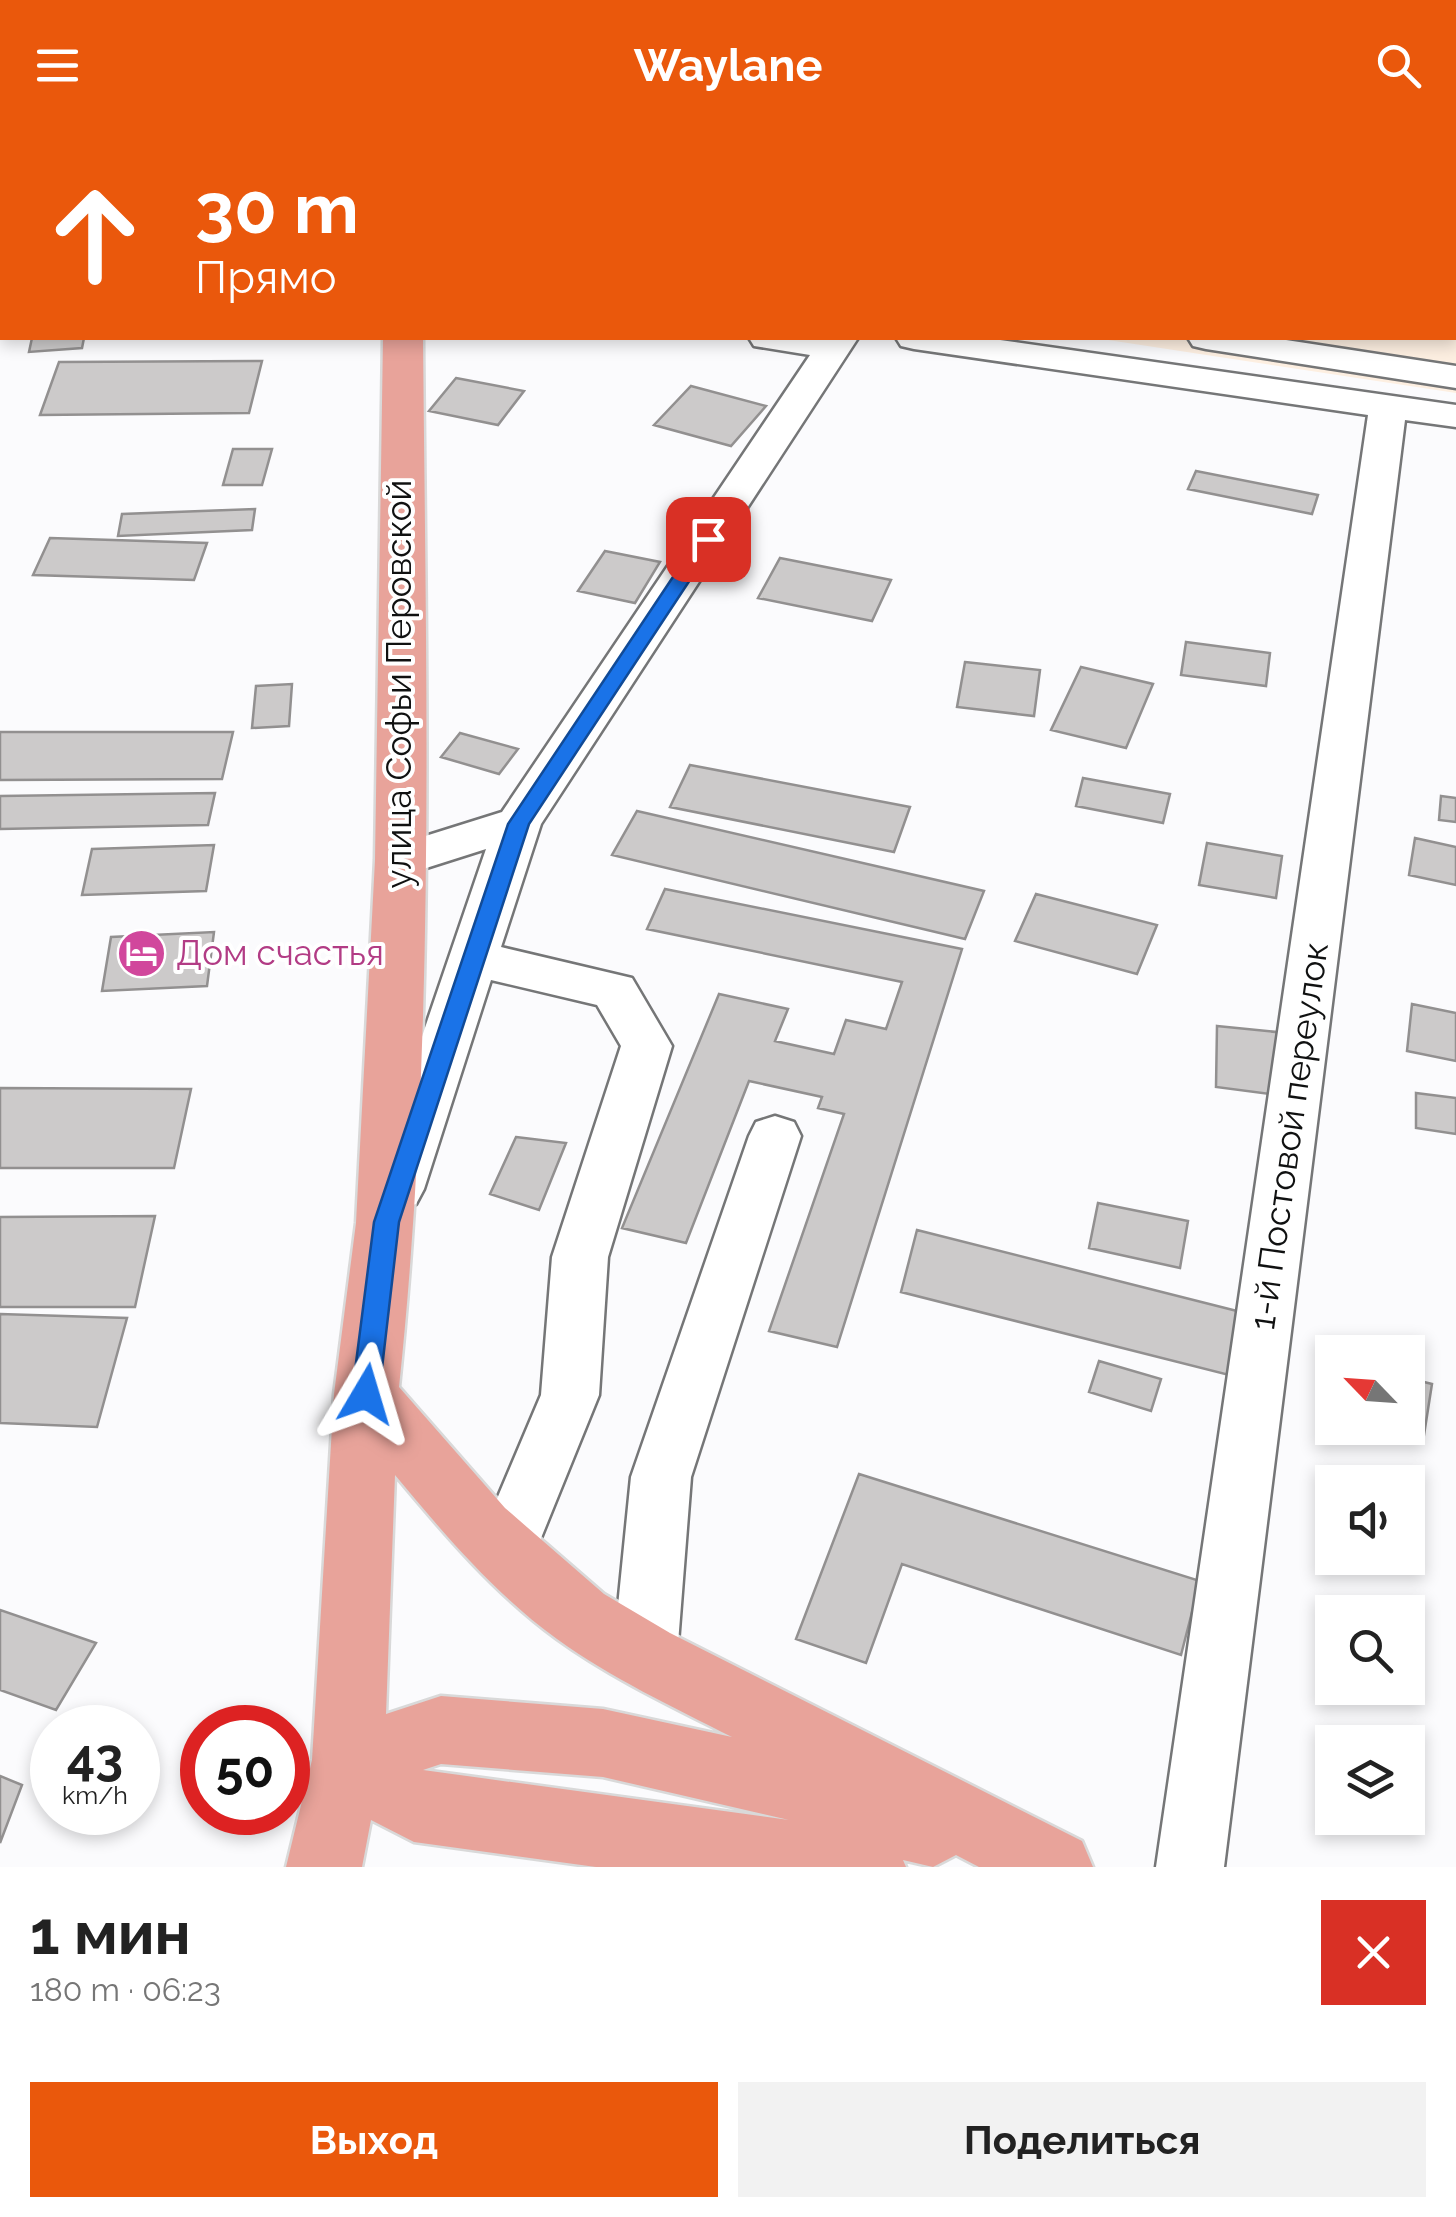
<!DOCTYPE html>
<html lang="ru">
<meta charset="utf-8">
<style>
body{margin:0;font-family:Raleway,sans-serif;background:#f2f2f2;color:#222;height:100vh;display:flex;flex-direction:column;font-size:38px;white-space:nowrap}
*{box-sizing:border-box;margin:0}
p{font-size:32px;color:#767676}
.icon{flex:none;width:55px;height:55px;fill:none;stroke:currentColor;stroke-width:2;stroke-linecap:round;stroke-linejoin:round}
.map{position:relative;height:1737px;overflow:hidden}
.details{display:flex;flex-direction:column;background:#fff;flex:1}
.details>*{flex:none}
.top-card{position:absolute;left:0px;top:0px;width:1458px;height:210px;box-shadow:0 5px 15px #0003;background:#ea580c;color:#fff;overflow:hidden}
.needle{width:65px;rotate:295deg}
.fabs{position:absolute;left:1315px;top:1205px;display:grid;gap:20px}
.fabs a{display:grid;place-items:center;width:110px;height:110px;border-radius:0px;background:#fff;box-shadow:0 5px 15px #0003;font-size:50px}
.speed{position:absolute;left:30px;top:1575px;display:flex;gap:20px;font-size:50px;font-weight:700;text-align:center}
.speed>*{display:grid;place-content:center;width:130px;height:130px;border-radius:50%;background:#fff;box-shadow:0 5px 15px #0003;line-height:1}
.speed small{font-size:25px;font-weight:400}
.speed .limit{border:15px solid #d22;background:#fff;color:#111}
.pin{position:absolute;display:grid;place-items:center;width:85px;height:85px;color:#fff;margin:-42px;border-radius:20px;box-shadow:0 5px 15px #0006}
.me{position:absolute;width:110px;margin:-55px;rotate:7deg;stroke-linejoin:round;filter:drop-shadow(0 0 8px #0008)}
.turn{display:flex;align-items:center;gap:35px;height:210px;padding:0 30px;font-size:45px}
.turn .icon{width:130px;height:130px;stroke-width:2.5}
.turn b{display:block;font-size:70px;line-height:85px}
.round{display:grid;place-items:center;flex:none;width:105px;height:105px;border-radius:0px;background:#f2f2f2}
.headline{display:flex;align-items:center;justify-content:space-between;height:170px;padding:0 30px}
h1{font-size:60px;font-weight:700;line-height:75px}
.primary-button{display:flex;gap:20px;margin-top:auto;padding:20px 30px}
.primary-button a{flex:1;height:115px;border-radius:0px;background:#ea580c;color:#fff;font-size:40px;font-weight:700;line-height:115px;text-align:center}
.primary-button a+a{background:#f2f2f2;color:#222}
header{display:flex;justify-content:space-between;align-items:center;height:130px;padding:0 30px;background:#ea580c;color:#fff;font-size:45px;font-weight:700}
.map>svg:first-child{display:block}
.medical{fill:#fdefe1}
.building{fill:#cccaca;stroke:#929090;stroke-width:2.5}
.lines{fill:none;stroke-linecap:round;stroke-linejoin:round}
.minor-casing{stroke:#757677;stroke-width:5}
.major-casing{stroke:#d9d9d9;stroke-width:5}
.minor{fill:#fff;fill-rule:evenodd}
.major{fill:#e8a39a;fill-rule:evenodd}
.route{fill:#1a73e8;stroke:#114b97;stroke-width:2.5}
.labels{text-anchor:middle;stroke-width:8;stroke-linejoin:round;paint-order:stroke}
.street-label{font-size:35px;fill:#101111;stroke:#fff}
.hotel-label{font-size:35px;fill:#b23c85;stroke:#fff;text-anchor:start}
</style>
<header><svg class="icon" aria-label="menu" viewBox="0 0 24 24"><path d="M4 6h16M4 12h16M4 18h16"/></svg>Waylane<svg class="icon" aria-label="search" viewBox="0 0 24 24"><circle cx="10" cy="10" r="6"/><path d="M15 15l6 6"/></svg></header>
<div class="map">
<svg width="1456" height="1737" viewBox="0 0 1456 1737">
<rect width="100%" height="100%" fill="#fbfbfd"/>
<path class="medical" d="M 1063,0 L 1456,0 L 1456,263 L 1095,208 L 1455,208 L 1455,2 Z"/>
<path class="building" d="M 1249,0 L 1456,0 L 1456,21 L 1455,2 Z
M 32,208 L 84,208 L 82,218 L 29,222 Z
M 262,231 L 249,283 L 40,285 L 59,232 Z
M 456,248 L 524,261 L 498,295 L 429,281 Z
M 691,256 L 766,276 L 731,316 L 654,295 Z
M 233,319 L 272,319 L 262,355 L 223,355 Z
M 1196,341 L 1318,365 L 1312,384 L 1188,359 Z
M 255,379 L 252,400 L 118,406 L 122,384 Z
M 50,408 L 207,413 L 194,450 L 33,445 Z
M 605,421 L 660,432 L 635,473 L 578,461 Z
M 780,428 L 891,450 L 872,491 L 758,468 Z
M 1186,512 L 1270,523 L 1266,556 L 1181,545 Z
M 965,532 L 1040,540 L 1034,586 L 957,577 Z
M 1081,537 L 1153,554 L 1126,618 L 1051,600 Z
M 292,554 L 289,596 L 252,598 L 256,556 Z
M 0,602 L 233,602 L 222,649 L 0,650 Z
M 460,603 L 518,619 L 499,644 L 441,627 Z
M 690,635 L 910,677 L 894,722 L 670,677 Z
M 1083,648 L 1170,664 L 1163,693 L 1076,676 Z
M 215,663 L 208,695 L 0,699 L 0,666 Z
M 1441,666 L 1456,668 L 1456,692 L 1439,690 Z
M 637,681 L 984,761 L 965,809 L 612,725 Z
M 1415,708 L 1456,717 L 1456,755 L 1409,745 Z
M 1207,713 L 1282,726 L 1276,768 L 1199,755 Z
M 214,715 L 206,761 L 82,765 L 92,719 Z
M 665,759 L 962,819 L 837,1217 L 769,1201 L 844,984 L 818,978 L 822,967 L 749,951 L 686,1113 L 622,1098 L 719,864 L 788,879 L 775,911 L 834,924 L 846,890 L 886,899 L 902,852 L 647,799 Z
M 1036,764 L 1157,795 L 1137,844 L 1015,811 Z
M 214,802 L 207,856 L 102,861 L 111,807 Z
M 1412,874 L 1456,883 L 1456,931 L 1407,921 Z
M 1217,896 L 1286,903 L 1286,966 L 1216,957 Z
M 0,958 L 191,959 L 174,1038 L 0,1038 Z
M 1416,963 L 1456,968 L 1456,1004 L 1416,998 Z
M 516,1007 L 566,1013 L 539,1080 L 490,1064 Z
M 1098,1073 L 1188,1091 L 1180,1138 L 1089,1118 Z
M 155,1086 L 135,1177 L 0,1177 L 0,1087 Z
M 917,1100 L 1237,1181 L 1233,1246 L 901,1162 Z
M 0,1184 L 127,1188 L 97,1297 L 0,1293 Z
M 1099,1231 L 1161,1249 L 1151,1281 L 1089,1262 Z
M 1408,1248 L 1432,1254 L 1424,1305 L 1397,1298 L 1408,1298 Z
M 859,1344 L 1200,1451 L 1181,1525 L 902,1434 L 866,1533 L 796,1509 Z
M 0,1480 L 96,1513 L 56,1580 L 0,1560 Z
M 0,1646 L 22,1655 L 0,1713 Z"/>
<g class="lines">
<defs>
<path id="minor" d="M 1455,58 L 1456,58 L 1456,78 L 1455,78 Z
M 749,208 L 858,208 L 541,694 L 501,817 L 632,848 L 672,916 L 608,1127 L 599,1265 L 528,1440 L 506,1448 L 484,1440 L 475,1421 L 541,1265 L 552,1127 L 621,916 L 597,875 L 491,850 L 424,1059 L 416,1074 L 397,1080 L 378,1074 L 370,1059 L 486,719 L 401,746 L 384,741 L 377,730 L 384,719 L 502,682 L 810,225 L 754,216 Z
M 896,208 L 986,208 L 1456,275 L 1456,297 L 1405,290 L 1224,1737 L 1156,1737 L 1368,285 L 914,219 L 901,216 Z
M 1188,208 L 1273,208 L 1456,236 L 1456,258 L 1206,219 L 1193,216 Z
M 775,986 L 794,992 L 801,1006 L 691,1347 L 677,1526 L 668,1547 L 645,1555 L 622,1547 L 613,1526 L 631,1347 L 749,1006 L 756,992 Z"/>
<path id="major" d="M 383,208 L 423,208 C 426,558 436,908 399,1257 L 505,1378 L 604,1464 L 670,1503 L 1082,1711 L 1093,1737 L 979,1737 L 956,1725 L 933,1737 L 903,1730 L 906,1737 L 596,1737 L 414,1712 L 371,1690 L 362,1737 L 286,1737 L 312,1630 L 334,1264 L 356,1093 L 375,730 ZM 395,1345 C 444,1404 495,1464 557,1509 C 611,1548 673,1577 732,1607 L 603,1579 L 441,1566 L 386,1584 ZM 441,1634 L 603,1647 L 789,1690 L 423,1640 Z"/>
</defs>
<use href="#minor" class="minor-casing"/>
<use href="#major" class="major-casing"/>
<use href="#minor" class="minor"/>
<use href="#major" class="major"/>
</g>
<path class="route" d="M 701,405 L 717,409 L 529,694 L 399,1092 L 379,1264 L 375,1272 L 356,1272 L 352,1264 L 374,1092 L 508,694 Z"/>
<defs>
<symbol id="hotel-disc" viewBox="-11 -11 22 22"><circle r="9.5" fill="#d1479c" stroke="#fff"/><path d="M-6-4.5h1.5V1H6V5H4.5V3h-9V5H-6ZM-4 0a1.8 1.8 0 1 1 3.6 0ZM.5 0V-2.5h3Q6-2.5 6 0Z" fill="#fff"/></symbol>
</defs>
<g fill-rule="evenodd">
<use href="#hotel-disc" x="114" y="796" width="55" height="55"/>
</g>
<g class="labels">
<g class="street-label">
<text transform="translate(399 554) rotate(-90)" y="12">улица Софьи Перовской</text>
<text transform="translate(1289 1006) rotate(-82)" y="12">1-й Постовой переулок</text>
</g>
<g class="hotel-label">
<text x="176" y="835">Дом счастья</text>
</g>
</g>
</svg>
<div class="fabs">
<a><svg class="needle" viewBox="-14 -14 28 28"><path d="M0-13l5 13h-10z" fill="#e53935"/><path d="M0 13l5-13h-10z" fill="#767676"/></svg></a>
<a><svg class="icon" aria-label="sound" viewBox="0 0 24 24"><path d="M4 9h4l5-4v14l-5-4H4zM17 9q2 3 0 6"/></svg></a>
<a><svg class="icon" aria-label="search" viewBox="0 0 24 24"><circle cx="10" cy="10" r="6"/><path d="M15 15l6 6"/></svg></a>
<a><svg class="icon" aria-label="layers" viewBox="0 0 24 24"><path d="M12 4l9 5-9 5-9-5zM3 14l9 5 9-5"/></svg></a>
</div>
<div class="speed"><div>43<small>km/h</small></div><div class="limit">50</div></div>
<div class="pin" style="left:708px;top:409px;background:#d93025"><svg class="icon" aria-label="arrive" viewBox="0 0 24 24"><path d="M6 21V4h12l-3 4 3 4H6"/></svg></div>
<svg class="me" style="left:366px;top:1264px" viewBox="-20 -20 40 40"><path d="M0-17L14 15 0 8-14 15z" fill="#1a73e8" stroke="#fff" stroke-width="4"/></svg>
<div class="top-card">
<div class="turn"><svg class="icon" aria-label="ahead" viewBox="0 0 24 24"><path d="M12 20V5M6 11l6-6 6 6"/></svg><div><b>30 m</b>Прямо</div></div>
</div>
</div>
<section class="details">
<div class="headline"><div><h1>1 мин</h1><p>180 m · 06:23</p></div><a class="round" style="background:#d93025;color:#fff"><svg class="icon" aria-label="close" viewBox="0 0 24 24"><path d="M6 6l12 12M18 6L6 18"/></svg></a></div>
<div class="primary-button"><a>Выход</a><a>Поделиться</a></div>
</section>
